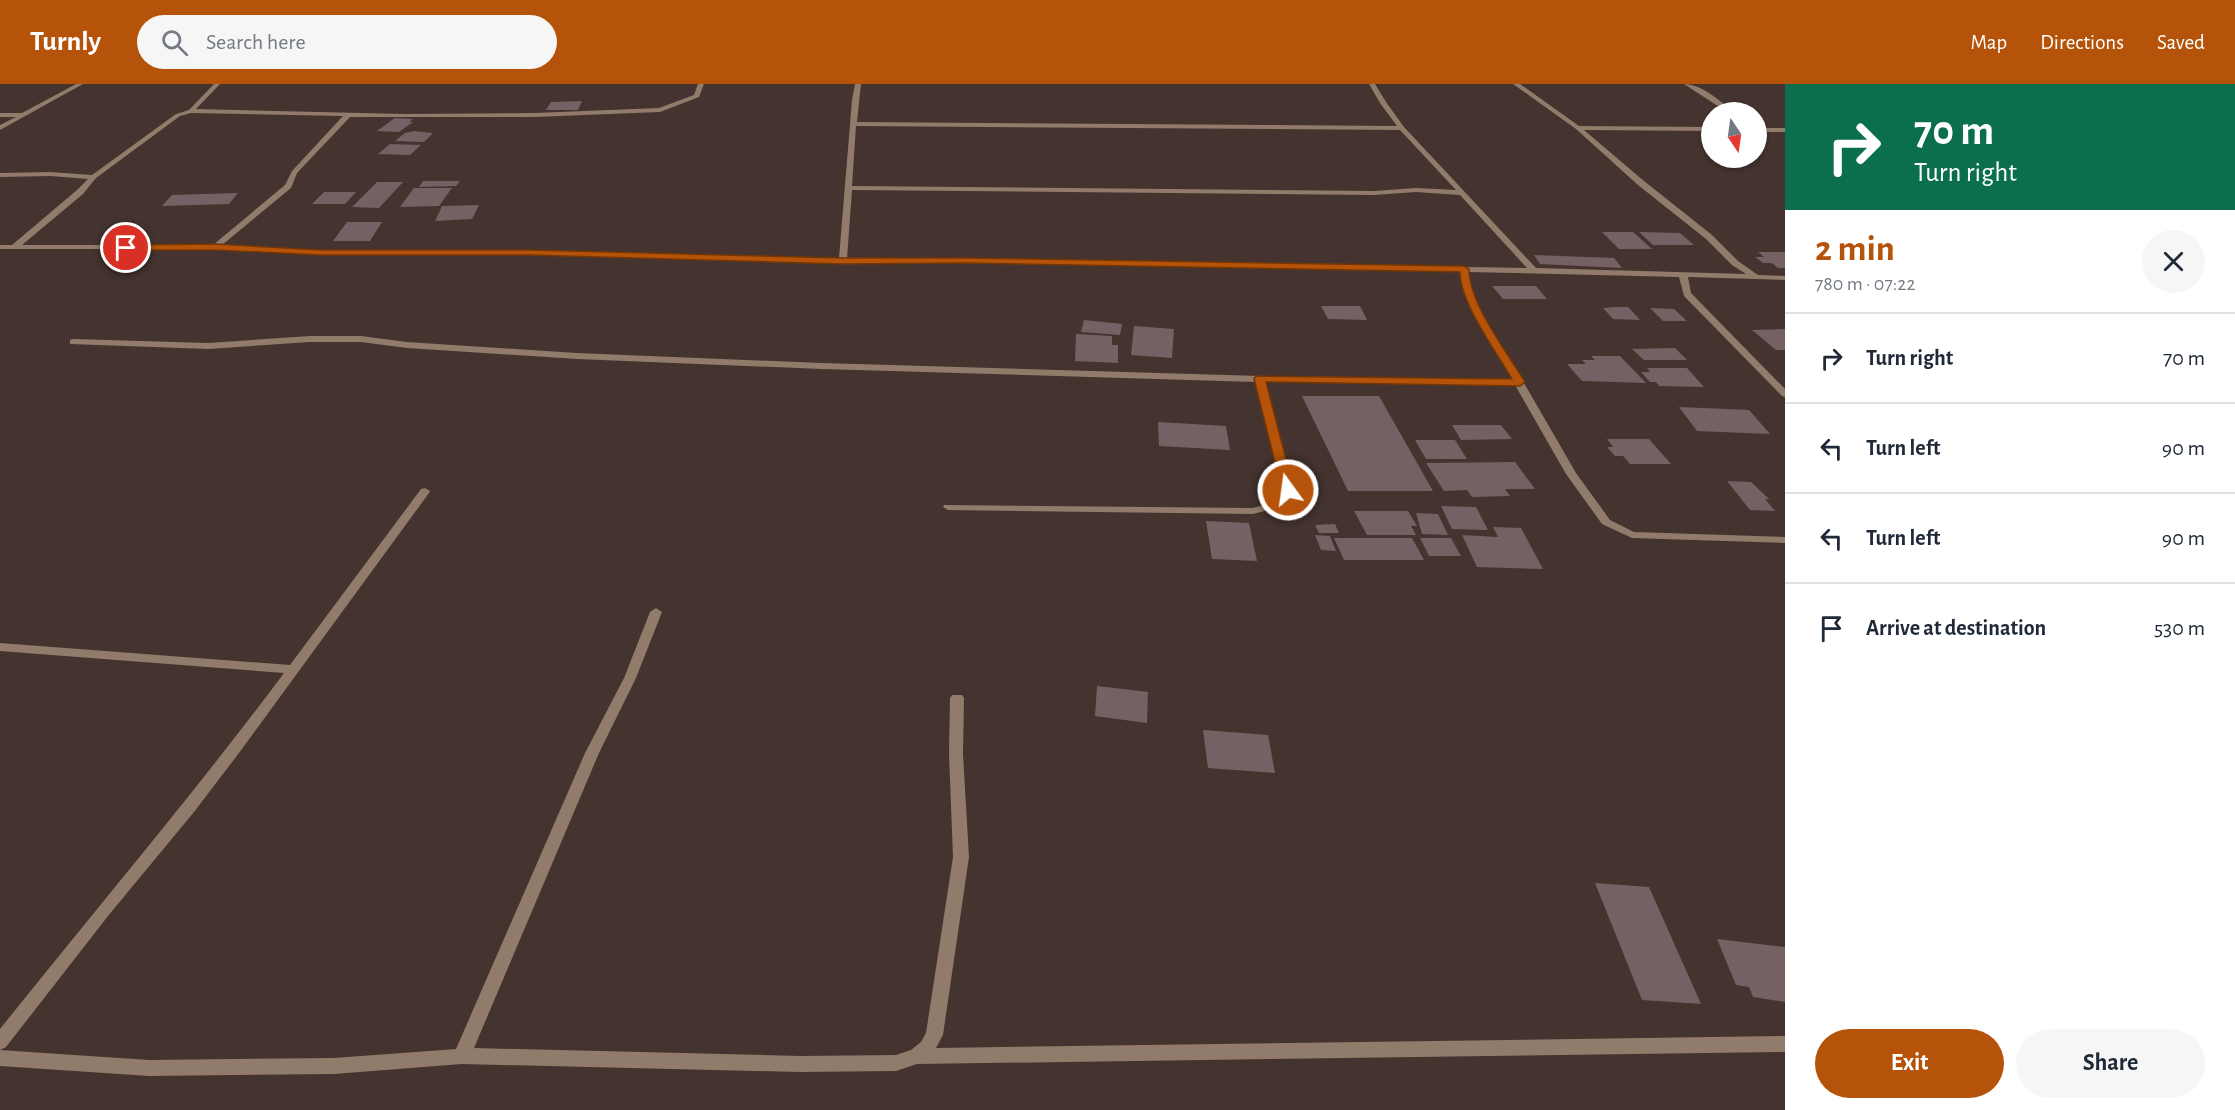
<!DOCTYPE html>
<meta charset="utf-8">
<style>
body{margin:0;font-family:"Alegreya Sans",sans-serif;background:#f6f6f7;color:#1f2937;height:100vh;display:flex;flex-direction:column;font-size:22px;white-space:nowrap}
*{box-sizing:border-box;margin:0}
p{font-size:20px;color:#747a83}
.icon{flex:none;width:33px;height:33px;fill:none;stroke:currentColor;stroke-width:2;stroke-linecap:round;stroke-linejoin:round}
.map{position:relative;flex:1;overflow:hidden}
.side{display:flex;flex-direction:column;background:#fff;width:450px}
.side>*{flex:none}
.banner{background:#0b6e4f;color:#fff;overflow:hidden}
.needle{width:39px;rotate:167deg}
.fabs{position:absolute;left:1701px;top:18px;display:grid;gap:12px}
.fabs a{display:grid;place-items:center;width:66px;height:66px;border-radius:50%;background:#fff;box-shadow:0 2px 4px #0004;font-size:30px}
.pin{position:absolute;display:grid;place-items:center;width:51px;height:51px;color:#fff;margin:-26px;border:3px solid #fff;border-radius:50%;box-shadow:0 2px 6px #0007}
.me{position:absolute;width:66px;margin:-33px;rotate:346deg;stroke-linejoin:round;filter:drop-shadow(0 0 4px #0008)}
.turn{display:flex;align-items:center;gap:21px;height:126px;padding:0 30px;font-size:27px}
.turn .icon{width:78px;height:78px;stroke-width:2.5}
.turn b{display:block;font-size:42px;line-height:51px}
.round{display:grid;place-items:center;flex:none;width:63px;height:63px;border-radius:32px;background:#f6f6f7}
.summary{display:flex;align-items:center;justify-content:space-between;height:102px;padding:0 30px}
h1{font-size:36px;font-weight:700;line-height:45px;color:#b45309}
.primary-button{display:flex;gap:12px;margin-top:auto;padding:12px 30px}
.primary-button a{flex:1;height:69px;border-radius:36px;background:#b45309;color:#fff;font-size:24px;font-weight:700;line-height:69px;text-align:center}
.primary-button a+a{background:#f6f6f7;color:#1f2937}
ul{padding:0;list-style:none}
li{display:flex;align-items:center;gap:18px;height:90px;padding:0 30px;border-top:2px solid #e0e1e3}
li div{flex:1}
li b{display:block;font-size:22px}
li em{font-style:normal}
header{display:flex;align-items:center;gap:36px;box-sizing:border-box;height:84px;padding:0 30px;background:#b45309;color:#fff}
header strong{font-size:28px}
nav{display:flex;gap:33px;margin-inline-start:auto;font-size:21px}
.search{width:420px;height:54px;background:#f6f6f7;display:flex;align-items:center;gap:15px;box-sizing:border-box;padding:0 21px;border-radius:33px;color:#747a83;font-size:22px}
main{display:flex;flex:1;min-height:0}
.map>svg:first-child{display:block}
.building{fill:#756163}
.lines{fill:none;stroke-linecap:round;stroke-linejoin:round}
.minor{fill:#917b6a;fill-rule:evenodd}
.route{fill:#b45309;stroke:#753606;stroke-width:1.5}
</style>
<header>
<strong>Turnly</strong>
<div class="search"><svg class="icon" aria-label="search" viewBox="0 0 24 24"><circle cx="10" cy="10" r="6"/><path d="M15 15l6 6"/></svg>Search here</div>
<nav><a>Map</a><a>Directions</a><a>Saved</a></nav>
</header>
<main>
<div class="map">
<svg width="1785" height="1026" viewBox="0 0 1785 1026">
<rect width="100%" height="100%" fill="#44332e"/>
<path class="building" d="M 582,17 L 578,26 L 546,26 L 551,18 Z
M 395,34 L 413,35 L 409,38 L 413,38 L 399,48 L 377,47 Z
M 414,47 L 433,49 L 424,58 L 395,57 L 405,49 Z
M 390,60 L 421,61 L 410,71 L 378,70 Z
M 423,97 L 460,97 L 456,102 L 419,103 Z
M 377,98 L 403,98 L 379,124 L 352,123 Z
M 414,104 L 452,104 L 439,122 L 400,123 Z
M 324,108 L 356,108 L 345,120 L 312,120 Z
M 238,109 L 229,120 L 162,122 L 172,111 Z
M 479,121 L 472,135 L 435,137 L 442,122 Z
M 347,138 L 382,138 L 370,157 L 333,157 Z
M 1602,148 L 1633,148 L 1652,165 L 1619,165 Z
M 1639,148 L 1680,149 L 1694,161 L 1653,161 Z
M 1758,168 L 1785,168 L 1785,184 L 1778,184 L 1772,179 L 1763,179 L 1755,173 L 1764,173 Z
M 1534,171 L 1614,174 L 1622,184 L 1540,180 Z
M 1492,202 L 1536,202 L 1547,215 L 1503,215 Z
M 1321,222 L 1360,222 L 1367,236 L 1328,235 Z
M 1615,223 L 1628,223 L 1640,236 L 1613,235 L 1603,224 Z
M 1650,224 L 1674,225 L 1687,237 L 1663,237 Z
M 1084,236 L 1122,240 L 1120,251 L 1081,248 Z
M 1134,242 L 1174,245 L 1172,274 L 1131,271 Z
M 1785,245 L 1785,266 L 1776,266 L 1752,246 Z
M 1076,250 L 1112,252 L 1112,261 L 1118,261 L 1118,279 L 1075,277 Z
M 1675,264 L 1687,276 L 1644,276 L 1632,265 Z
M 1591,272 L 1620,272 L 1646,299 L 1582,297 L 1567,280 L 1586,280 L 1582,276 L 1595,276 Z
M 1647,284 L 1687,284 L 1704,303 L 1659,302 L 1656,298 L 1650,298 L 1641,288 L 1650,288 Z
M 1302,312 L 1379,312 L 1433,407 L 1348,407 Z
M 1679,323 L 1749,326 L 1770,350 L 1697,347 Z
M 1158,338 L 1226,342 L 1230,366 L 1159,362 Z
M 1452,341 L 1501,341 L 1512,355 L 1461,356 Z
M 1607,355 L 1649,355 L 1671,380 L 1630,380 L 1623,372 L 1615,372 L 1607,363 L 1613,363 Z
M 1415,356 L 1455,356 L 1467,375 L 1426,375 Z
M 1515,378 L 1535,405 L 1505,405 L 1510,412 L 1472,413 L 1467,406 L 1444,407 L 1426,379 Z
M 1727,397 L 1751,398 L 1769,415 L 1765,415 L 1775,427 L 1750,426 Z
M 1441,422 L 1476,423 L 1488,446 L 1452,445 Z
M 1354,427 L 1408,427 L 1417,442 L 1411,442 L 1416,451 L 1367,451 Z
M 1416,429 L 1438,430 L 1448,451 L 1422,450 Z
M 1206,437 L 1249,439 L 1257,477 L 1212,475 Z
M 1335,440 L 1339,449 L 1319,449 L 1315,441 Z
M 1493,443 L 1521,444 L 1543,485 L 1477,483 L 1462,451 L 1498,453 Z
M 1315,451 L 1330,452 L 1336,467 L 1321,466 Z
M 1334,454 L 1412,454 L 1424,476 L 1344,476 Z
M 1420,454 L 1451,454 L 1461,472 L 1429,472 Z
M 1097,602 L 1148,608 L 1147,639 L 1095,632 Z
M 1203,646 L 1268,651 L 1275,689 L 1208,684 Z
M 1595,799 L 1649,803 L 1701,920 L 1642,916 Z
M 1717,855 L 1785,863 L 1785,918 L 1753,913 L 1749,903 L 1736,901 Z"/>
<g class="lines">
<path class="minor" d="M 76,0 L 83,0 L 0,46 L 0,41 L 16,33 L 0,33 L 0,29 L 22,29 Z
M 214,0 L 220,0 L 196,25 L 404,30 L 534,29 L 659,24 L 694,11 L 698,0 L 704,0 L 699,13 L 660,28 L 534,33 L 350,33 L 297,89 L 291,104 L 222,161 L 320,166 L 530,167 L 839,174 L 852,16 L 855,0 L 861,0 L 857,38 L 1397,42 L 1380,19 L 1369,0 L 1375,0 L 1386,18 L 1404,43 L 1536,184 L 1746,190 L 1732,181 L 1706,155 L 1638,101 L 1576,45 L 1513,0 L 1520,0 L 1579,42 L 1712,43 L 1712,47 L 1584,46 L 1644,97 L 1712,151 L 1738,177 L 1758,191 L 1785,192 L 1785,196 L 1688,193 L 1691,209 L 1785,305 L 1785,313 L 1782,312 L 1684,212 L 1679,193 L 1468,188 C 1468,217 1506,269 1521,296 L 1525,298 L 1524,299 L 1576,389 L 1610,436 L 1634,448 L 1785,453 L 1785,459 L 1632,454 L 1602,440 L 1566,390 L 1515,301 L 1265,298 L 1293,406 L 1283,422 L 1253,430 L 948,426 L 943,423 L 944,421 L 1253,424 L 1275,418 L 1283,406 L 1256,298 L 822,285 L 577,275 L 407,264 L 361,258 L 310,258 L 208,265 L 70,260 L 70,256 L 73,255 L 208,259 L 310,252 L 361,252 L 407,258 L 577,269 L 822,279 L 1260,292 L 1512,295 C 1497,268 1460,217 1460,188 L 964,178 L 843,179 L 530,171 L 320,170 L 215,165 L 0,165 L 0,161 L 12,161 L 77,106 L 88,95 L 50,92 L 0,93 L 0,89 L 50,88 L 92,91 L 176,30 L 189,26 ZM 191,29 L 343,32 L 292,87 L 285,101 L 213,161 L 22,161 L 83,110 L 96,94 L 180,32 ZM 856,42 L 1400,46 L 1456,106 L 1416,104 L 1374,107 L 852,102 ZM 852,106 L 1374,111 L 1416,108 L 1460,111 L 1527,184 L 964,174 L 847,175 Z
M 1684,0 C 1701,0 1721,17 1733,28 L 1727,28 Z
M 1756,44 L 1785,44 L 1785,48 L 1756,48 Z
M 425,404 L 430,407 L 429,409 L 239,669 L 194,728 L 108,832 L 6,963 L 0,966 L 0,945 C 95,826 193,711 284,589 L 0,567 L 0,559 L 290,581 L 421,405 Z
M 656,524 L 662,528 L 636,594 L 599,669 L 474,964 L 800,972 L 896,971 L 911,966 L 921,958 L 926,949 L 953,773 L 949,670 L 950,614 L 952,611 L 962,611 L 964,614 L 963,670 L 969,773 L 943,951 L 936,964 L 1785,952 L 1785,968 L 917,980 L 896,987 L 800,988 L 462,980 L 334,990 L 149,992 L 0,982 L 0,966 L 149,976 L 334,974 L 456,965 L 585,669 L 624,594 L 650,528 Z"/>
</g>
<path class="route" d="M 215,160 L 320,166 L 530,166 L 843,174 L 964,174 L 1464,182 L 1469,185 C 1469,220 1507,268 1525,298 L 1520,302 L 1266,298 L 1294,406 L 1288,410 L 1282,406 L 1254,295 L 1256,292 L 1512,295 C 1496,267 1460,219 1460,188 L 964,179 L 843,180 L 530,171 L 320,171 L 215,166 L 126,166 L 122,164 L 126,161 Z"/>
</svg>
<div class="fabs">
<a><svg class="needle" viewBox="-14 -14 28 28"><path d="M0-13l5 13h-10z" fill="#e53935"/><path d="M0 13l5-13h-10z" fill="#747a83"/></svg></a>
</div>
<div class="pin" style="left:126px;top:164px;background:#d93025"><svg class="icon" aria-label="arrive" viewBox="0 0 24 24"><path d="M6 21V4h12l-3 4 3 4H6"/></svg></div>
<svg class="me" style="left:1288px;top:406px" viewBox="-20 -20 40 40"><circle r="17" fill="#b45309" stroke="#fff" stroke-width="3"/><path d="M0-11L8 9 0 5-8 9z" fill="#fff"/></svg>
</div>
<section class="side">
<div class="banner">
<div class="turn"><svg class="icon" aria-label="right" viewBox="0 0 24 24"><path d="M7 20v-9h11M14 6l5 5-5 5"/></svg><div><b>70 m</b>Turn right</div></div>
</div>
<div class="summary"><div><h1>2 min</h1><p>780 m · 07:22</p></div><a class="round"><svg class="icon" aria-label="close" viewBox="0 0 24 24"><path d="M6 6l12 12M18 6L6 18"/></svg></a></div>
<ul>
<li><svg class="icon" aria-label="right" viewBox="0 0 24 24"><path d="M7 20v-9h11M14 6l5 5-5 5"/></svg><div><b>Turn right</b></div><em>70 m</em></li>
<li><svg class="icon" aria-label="left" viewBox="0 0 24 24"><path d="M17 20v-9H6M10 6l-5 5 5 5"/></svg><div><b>Turn left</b></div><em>90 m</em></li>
<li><svg class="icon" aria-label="left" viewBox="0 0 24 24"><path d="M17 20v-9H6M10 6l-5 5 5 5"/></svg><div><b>Turn left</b></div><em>90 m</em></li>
<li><svg class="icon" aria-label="arrive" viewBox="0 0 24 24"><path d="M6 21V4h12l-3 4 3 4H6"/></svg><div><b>Arrive at destination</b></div><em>530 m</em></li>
</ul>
<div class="primary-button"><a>Exit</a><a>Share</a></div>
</section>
</main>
